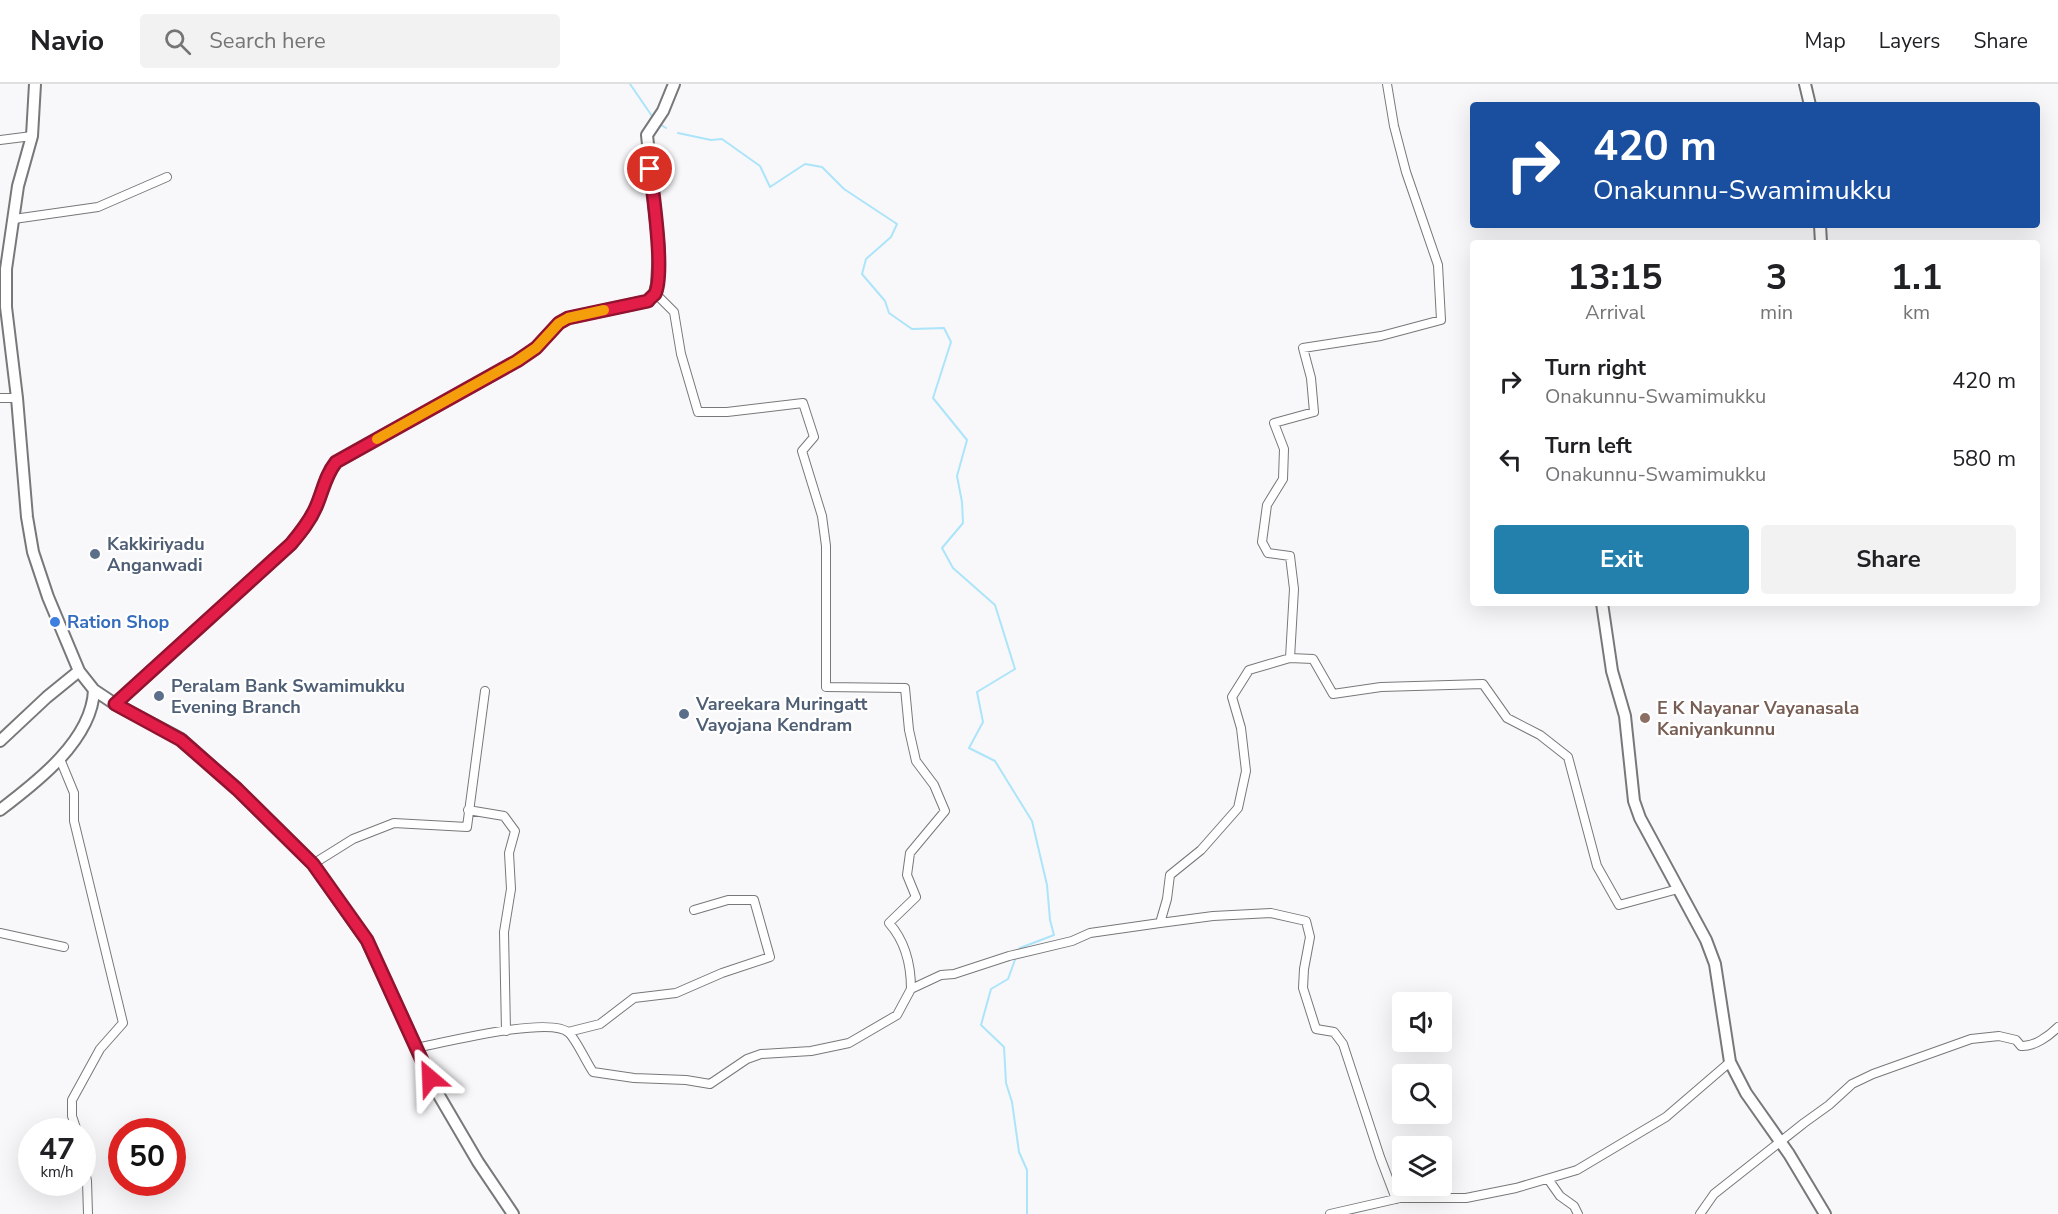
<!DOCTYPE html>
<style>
body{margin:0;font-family:"Nunito Sans",sans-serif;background:#f2f2f2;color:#202124;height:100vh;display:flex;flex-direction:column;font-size:22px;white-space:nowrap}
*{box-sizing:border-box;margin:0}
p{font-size:20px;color:#757577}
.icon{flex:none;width:33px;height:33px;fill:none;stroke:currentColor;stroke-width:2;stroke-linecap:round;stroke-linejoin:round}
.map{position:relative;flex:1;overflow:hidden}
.sheet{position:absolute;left:1470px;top:156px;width:570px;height:366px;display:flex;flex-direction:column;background:#fff;border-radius:6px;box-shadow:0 6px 24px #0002}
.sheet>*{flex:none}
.top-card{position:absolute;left:1470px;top:18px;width:570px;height:126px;border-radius:6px;box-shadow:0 6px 24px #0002;background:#1a4fa0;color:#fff;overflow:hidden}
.controls{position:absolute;left:1392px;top:908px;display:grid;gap:12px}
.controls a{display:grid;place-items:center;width:60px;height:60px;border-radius:6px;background:#fff;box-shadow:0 6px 24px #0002;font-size:30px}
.speed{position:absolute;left:18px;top:1034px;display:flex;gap:12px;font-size:30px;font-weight:700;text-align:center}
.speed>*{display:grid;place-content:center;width:78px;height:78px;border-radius:50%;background:#fff;box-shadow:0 6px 24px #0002;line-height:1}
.speed small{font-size:15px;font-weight:400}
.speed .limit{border:9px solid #d22;background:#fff;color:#111}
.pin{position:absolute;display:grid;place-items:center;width:51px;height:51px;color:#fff;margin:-26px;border:3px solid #fff;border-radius:50%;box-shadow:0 2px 6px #0007}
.me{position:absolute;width:66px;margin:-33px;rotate:334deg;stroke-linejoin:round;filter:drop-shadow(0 0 4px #0008)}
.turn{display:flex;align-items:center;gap:21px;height:126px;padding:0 24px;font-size:27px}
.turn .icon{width:78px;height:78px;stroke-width:2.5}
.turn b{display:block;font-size:42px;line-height:51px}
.eta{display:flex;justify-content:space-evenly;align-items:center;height:102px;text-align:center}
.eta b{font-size:36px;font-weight:700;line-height:42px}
.cta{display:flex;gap:12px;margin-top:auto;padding:12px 24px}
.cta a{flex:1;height:69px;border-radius:6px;background:#237fac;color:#fff;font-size:24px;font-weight:700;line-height:69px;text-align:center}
.cta a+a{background:#f2f2f2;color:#202124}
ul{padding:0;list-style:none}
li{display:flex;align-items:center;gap:18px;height:78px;padding:0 24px}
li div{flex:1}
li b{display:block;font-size:22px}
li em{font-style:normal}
header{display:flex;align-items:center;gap:36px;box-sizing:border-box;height:84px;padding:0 30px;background:#fff;border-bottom:2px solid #e0e0e0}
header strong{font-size:28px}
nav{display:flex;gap:33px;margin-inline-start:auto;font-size:21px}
.search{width:420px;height:54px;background:#f2f2f2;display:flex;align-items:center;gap:15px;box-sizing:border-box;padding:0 21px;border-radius:6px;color:#757577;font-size:22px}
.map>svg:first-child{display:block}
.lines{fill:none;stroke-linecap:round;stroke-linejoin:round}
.stream{stroke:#ace4fa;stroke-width:2}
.street-casing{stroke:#777879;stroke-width:10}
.secondary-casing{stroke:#777879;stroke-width:14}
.street{stroke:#fff;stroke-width:8}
.secondary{stroke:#fff;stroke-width:10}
.route-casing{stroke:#92132f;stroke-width:15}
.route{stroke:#e11d48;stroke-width:10}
.slow{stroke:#f59e0b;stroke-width:10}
.service-dot{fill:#5c6f8a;stroke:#fff;stroke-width:2}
.shop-dot{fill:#3f7fe0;stroke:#fff;stroke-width:2}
.education-dot{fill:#8d6e63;stroke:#fff;stroke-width:2}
.labels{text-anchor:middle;stroke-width:4.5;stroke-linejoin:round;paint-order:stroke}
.service-label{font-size:18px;font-weight:bold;fill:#4e5e75;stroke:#fff;text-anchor:start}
.shop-label{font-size:18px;font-weight:bold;fill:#366cbe;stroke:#fff;text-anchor:start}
.education-label{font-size:18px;font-weight:bold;fill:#785e54;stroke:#fff;text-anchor:start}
</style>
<header>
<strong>Navio</strong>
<div class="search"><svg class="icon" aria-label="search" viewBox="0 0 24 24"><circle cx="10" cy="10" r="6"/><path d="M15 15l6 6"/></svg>Search here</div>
<nav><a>Map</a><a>Layers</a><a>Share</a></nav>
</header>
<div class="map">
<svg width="2058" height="1130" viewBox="0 0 2058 1130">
<rect width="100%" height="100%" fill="#f8f8fa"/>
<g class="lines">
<path class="stream" d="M 630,0 L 654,35
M 658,39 L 666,44
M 678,49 L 711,56 L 722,55 L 760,82 L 770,103 L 805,80 L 822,83 L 844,105 L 897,140 L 891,153 L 866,175 L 862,190 L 885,217 L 889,229 L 912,245 L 944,244 L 951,258 L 933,314 L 967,356 L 957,392 L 962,418 L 963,439 L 942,464 L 953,484 L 995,521 L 1015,585 L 977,608 L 983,638 L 969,664 L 995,677 L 1032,737 L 1047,801 L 1050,836 L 1054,851 L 1020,864 L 1018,868
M 1016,873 L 1008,895 L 991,905 L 981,941 L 1004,963 L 1006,999 L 1012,1018 L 1019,1068 L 1027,1086 L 1027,1130"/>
<defs>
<path id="street" d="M 1387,0 L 1394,42 L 1406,88 L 1438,181 L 1441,236 L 1381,252 L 1303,264 L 1311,294 L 1314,328 L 1274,339 L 1284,365 L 1283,395 L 1267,421 L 1262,458 L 1268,469 L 1290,472 L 1294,505 L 1290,574 L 1313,575 L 1333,610 L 1381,603 L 1483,600 L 1507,634 L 1540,651 L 1568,673 L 1597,782 L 1619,821 L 1678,805
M 0,56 L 32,52
M 14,135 L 98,123 L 167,93
M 655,209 L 674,228 L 681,270 L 698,328 L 727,328 L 803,319 L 814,353 L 802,367 L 822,432 L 826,462 L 826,603 L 905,604 L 909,646 L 916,677 L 934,701 L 945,727 L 910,769 L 907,791 L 916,813 L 889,839 C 905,857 911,881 911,905
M 0,314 L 17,314
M 60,675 L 74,709 L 74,737 L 123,939 L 100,965 L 72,1016 L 72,1032 L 77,1047
M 468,726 L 504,732 L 515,747 L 509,769 L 511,805 L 504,848 L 506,947
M 313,780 L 353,755 L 394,739 L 467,743 L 485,607
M 1160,839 L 1213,832 L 1271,829 L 1306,837 L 1310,853 L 1304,885 L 1303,904 L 1316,945 L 1334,948 L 1343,960 L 1380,1073 L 1396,1115
M 0,849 L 64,863
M 568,948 L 600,940 L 634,914 L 676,909 L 722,889 L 770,873 L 754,816 L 728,816 L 694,826
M 416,964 C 442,959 552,931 569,949 C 577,957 586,978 593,988 L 634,994 L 686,996 L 710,1000 L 747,975 L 761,970 L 811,967 L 849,959 L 897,931 L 911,905 L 941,891 L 954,890 L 1009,872 L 1072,857 L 1090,849 L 1160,839 L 1167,815 L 1170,791 L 1201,766 L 1238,724 L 1246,687 L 1241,644 L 1232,613 L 1249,586 L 1290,574
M 82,1071 L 87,1097 L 88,1130
M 1548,1095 L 1560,1112 L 1574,1122 L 1578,1130
M 1330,1130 L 1400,1114 L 1466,1114 L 1516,1104 L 1577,1086 L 1666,1033 L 1730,978
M 1700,1130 L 1714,1110 L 1804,1039 L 1829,1021 L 1852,1000 L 1873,990 L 1971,955 L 1999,952 L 2016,956 L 2021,962 C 2034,963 2049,952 2058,943"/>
<path id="secondary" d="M 35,0 L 32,52 L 18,102 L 6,185 L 6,223 L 17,314 L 27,433 L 33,468 L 48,513 L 79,587 L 94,606 L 115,620 L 181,655 L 237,705 L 313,780 L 367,857 L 437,1008 L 478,1078 L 513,1130
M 1805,0 L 1810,21
M 1820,141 L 1821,159
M 1602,519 L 1612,587 L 1625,632 L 1634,717 L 1640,734 L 1706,856 L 1715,880 L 1730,978 L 1746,1009 L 1789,1070 L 1825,1130
M 115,620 L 291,460 C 301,448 310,437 316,423 C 323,407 325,392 336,378 L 517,277 L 536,264 L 559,239 L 568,234 L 648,217 L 655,209 L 657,200 L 659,166 L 647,51 L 663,27 L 674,0
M 0,657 L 47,613 L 79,587
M 0,726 C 37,698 92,656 94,606"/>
</defs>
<use href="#street" class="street-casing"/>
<use href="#secondary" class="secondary-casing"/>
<use href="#street" class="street"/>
<use href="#secondary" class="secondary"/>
</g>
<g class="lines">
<defs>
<path id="route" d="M 430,994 L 367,856 L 313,780 L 237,705 L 181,656 L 115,620 L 291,460 C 301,448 310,437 316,423 C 323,407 325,392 336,378 L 517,277 L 536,264 L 559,239 L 568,234 L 648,217 C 650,214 653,212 655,210 C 665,190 653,110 650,85"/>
</defs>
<use href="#route" class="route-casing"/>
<use href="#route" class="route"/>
<path class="slow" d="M 377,355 L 517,277 L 536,264 L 559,239 L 568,234 L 604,226"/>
</g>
<g class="service-dot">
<circle cx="95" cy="470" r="6"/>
<circle cx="159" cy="612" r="6"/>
<circle cx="684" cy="630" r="6"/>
</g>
<circle class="shop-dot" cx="55" cy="538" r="6"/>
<circle class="education-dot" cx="1645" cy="634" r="6"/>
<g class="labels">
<g class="service-label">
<text x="107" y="466">Kakkiriyadu<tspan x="107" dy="21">Anganwadi</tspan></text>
<text x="171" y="608">Peralam Bank Swamimukku<tspan x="171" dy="21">Evening Branch</tspan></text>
<text x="696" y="626">Vareekara Muringatt<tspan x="696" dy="21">Vayojana Kendram</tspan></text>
</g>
<g class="shop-label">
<text x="67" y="544">Ration Shop</text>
</g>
<g class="education-label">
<text x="1657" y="630">E K Nayanar Vayanasala<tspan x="1657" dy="21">Kaniyankunnu</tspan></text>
</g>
</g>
</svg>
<div class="controls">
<a><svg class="icon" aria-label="sound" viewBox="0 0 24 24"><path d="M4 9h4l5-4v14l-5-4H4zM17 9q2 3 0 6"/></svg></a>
<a><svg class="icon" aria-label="search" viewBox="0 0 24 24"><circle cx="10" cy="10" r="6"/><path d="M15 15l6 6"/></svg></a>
<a><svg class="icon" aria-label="layers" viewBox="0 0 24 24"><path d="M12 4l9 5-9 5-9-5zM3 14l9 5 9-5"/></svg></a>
</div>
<div class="speed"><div>47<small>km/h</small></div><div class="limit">50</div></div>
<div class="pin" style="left:650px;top:85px;background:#d93025"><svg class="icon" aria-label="arrive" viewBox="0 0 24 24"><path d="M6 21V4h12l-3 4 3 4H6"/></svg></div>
<svg class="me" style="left:430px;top:994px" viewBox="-20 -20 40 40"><path d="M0-17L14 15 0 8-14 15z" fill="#e11d48" stroke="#fff" stroke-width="4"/></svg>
<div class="top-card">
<div class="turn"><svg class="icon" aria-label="right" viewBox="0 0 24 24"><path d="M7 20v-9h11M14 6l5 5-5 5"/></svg><div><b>420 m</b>Onakunnu-Swamimukku</div></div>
</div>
<section class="sheet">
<div class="eta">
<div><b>13:15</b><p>Arrival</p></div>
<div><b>3</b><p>min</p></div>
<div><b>1.1</b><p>km</p></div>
</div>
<ul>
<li><svg class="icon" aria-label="right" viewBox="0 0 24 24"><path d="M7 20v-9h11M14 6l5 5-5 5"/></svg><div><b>Turn right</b><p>Onakunnu-Swamimukku</p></div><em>420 m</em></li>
<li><svg class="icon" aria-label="left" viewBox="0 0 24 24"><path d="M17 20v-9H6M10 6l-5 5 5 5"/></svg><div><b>Turn left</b><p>Onakunnu-Swamimukku</p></div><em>580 m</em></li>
</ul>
<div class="cta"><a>Exit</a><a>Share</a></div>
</section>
</div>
